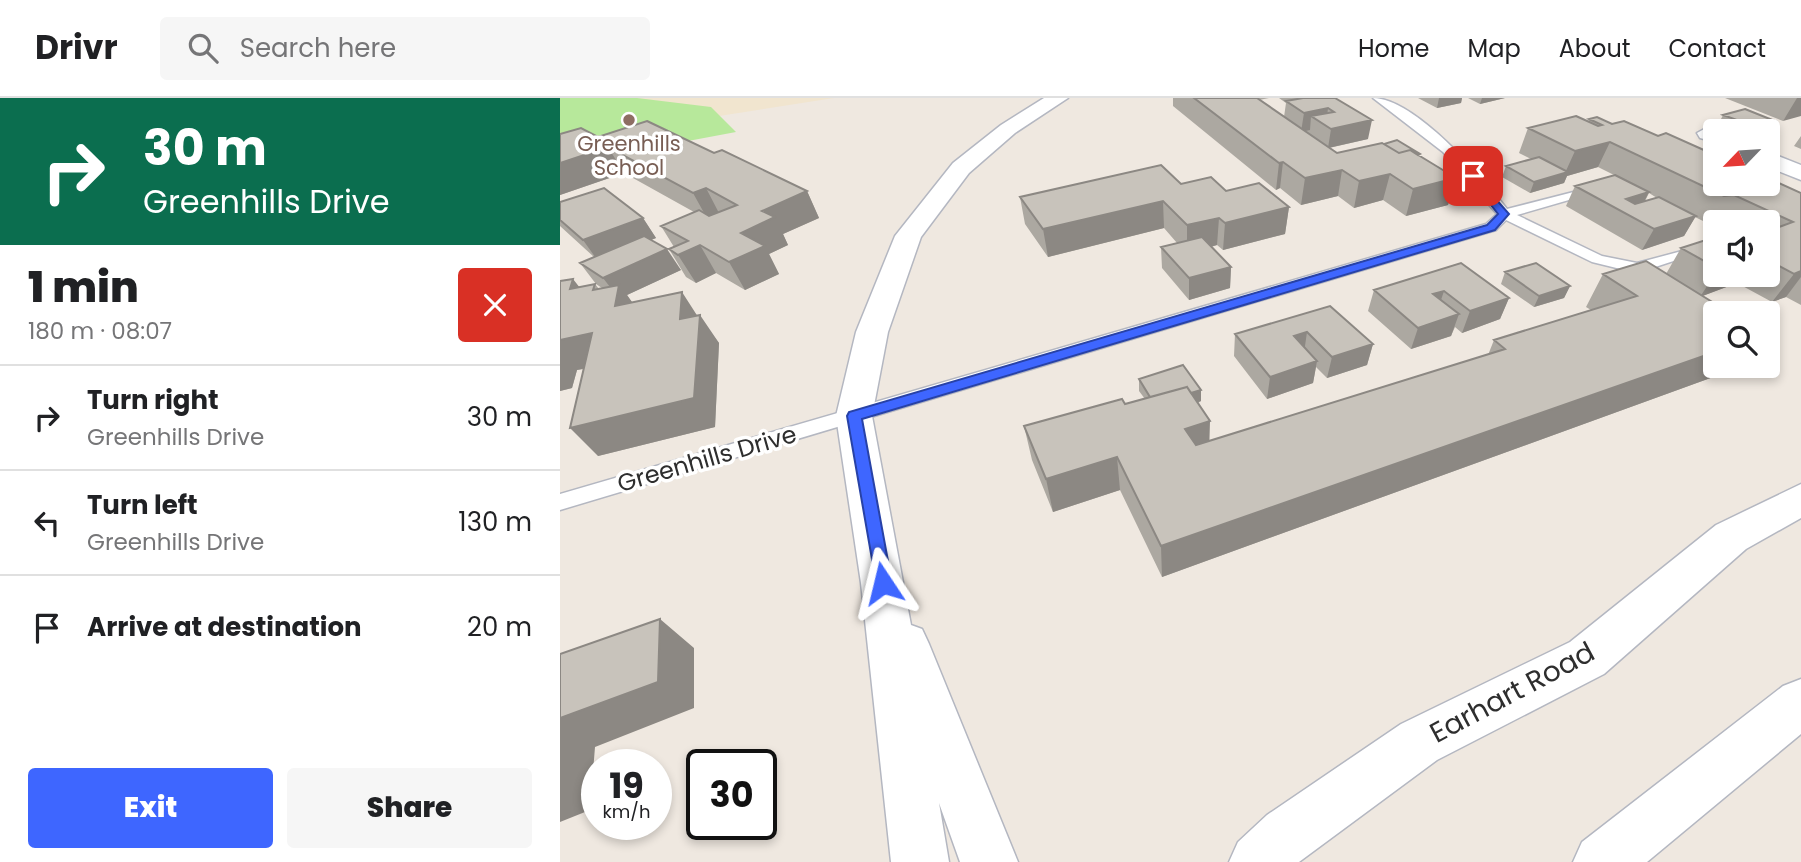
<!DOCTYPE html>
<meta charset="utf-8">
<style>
body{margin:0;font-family:Poppins,sans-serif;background:#f6f6f6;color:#202124;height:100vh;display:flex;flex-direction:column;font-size:26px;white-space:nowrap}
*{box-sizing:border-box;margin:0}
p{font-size:23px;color:#757577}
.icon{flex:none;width:38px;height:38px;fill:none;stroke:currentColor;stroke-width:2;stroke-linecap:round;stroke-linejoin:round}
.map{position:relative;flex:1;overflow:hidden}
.drawer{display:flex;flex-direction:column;background:#fff;width:560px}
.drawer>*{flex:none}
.top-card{background:#0b6e4f;color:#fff;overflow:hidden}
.needle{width:46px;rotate:245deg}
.fabs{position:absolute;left:1143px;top:21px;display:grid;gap:14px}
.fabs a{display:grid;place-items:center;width:77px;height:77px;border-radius:7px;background:#fff;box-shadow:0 4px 10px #0003;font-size:35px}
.speed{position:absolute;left:21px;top:651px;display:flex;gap:14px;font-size:35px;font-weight:700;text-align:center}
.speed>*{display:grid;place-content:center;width:91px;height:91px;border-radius:50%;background:#fff;box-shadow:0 4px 10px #0003;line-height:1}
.speed small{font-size:18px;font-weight:400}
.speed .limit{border:4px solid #111;border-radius:10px;background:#fff;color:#111}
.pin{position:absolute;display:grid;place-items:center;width:60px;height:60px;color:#fff;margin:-30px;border-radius:14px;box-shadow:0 4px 10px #0006}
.me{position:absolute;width:77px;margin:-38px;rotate:350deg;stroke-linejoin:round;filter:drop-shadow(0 0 5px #0008)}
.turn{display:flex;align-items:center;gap:24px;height:147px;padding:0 28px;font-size:32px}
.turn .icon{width:91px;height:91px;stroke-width:2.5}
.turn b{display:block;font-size:49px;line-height:60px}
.round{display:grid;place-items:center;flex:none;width:74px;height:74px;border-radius:7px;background:#f6f6f6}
.headline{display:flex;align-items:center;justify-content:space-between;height:119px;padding:0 28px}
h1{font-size:42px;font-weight:800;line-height:52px}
.action{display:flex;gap:14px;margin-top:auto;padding:14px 28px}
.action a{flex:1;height:80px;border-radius:7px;background:#3e66ff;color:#fff;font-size:28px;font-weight:800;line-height:80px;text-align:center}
.action a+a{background:#f6f6f6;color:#202124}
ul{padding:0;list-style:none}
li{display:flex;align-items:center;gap:21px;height:105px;padding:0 28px;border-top:2px solid #e0e0e0}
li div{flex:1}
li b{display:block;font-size:26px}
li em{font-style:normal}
header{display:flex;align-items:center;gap:42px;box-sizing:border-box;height:98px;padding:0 35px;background:#fff;border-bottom:2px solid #e0e0e0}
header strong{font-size:33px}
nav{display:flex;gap:38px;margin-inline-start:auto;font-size:24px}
.search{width:490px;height:63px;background:#f6f6f6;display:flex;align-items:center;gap:18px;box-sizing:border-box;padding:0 24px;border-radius:7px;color:#757577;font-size:26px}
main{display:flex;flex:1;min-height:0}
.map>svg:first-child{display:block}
.education{fill:#f1e5cf}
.green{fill:#b7e89b}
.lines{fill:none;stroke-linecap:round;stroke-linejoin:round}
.service-casing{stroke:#b4b7c1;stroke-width:3}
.minor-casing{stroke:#b4b7c1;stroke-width:3}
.tertiary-casing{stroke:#b4b7c1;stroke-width:3}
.service{fill:#fff;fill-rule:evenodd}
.minor{fill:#fff;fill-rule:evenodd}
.tertiary{fill:#fff;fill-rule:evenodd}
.wall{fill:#aca8a1;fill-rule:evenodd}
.shaded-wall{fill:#8c8883}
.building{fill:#c8c3bb;stroke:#8c8883;stroke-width:2}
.route{fill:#3e66ff;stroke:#2842a6;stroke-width:2}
.education-dot{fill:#8d6e63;stroke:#fff;stroke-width:2.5}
.labels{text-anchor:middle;stroke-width:7;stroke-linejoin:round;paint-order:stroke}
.far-education-label{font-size:21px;fill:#785e54;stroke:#fff}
.street-label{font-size:24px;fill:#2e2e2e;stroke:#fff}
.near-street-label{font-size:28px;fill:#2e2e2e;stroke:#fff}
</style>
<header>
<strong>Drivr</strong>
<div class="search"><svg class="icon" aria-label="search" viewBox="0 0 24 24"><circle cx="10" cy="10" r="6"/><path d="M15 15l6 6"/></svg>Search here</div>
<nav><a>Home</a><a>Map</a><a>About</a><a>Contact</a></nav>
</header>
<main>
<section class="drawer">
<div class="top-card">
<div class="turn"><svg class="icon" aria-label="right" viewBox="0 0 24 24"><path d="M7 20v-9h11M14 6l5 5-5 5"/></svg><div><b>30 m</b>Greenhills Drive</div></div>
</div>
<div class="headline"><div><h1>1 min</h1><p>180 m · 08:07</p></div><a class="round" style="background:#d93025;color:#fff"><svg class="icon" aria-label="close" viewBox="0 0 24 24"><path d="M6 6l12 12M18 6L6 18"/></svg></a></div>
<ul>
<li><svg class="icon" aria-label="right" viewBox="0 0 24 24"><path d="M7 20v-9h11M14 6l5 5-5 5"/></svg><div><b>Turn right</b><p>Greenhills Drive</p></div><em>30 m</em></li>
<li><svg class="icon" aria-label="left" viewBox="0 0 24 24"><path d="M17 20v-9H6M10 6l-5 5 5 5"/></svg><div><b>Turn left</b><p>Greenhills Drive</p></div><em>130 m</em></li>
<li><svg class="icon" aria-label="arrive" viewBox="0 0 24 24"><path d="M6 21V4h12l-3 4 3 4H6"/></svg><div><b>Arrive at destination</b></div><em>20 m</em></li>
</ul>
<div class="action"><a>Exit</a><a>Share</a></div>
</section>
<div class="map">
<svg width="1241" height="764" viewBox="0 0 1241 764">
<rect width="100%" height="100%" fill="#efe8e0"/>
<path class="education" d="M 0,0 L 274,0 L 0,43 Z"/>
<path class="green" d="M 0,0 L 77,0 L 151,9 L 176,34 L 0,67 Z"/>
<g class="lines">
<defs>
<path id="service" d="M 813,0 C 854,0 923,79 947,111 L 1033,89 L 1033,95 L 957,117 L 1042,158 L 1077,165 L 1137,149 L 1144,153 L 1077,175 L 1032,164 L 946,122 L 936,132 L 0,412 L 0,396 L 926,126 L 937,116 L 883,54 Z"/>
<path id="minor" d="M 484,0 L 508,0 L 455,35 L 409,75 L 361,139 L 328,234 L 312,318 L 351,527 L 362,531 L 369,546 L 458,764 L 400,764 L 379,705 L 389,764 L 331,764 L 301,485 L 276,318 L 296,234 L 335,138 L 393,65 L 441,27 Z
M 1148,29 L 1162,33 L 1155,33 L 1155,44 L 1140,40 L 1137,35 Z
M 1208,54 L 1241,67 L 1241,82 L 1208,69 Z"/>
<path id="tertiary" d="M 1241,386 L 1241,420 L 1186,451 L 1044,576 L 877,662 L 739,764 L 669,764 L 678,744 L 707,717 L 841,626 L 1010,544 L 1156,427 Z
M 1241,581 L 1241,636 L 1087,764 L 1013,764 L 1022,744 L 1223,588 Z"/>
</defs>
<use href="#service" class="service-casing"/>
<use href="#minor" class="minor-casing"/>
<use href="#tertiary" class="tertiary-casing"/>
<use href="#service" class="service"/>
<use href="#minor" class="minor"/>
<use href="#tertiary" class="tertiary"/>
</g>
<path class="wall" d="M 613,0 L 709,0 L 699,2 L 724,19 L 726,5 L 719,0 L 775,0 L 808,41 L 769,50 L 777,55 L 859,58 L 896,80 L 888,107 L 846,118 L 823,102 L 794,110 L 778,98 L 741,107 L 720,90 L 716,92 L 613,8 Z
M 858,0 L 902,0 L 901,5 L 877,10 Z
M 908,0 L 945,0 L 920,6 Z
M 1165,0 L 1241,0 L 1223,23 Z
M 1163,17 L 1215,23 L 1209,33 L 1174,33 L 1158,27 Z
M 1029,21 L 1052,26 L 1098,38 L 1241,95 L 1241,207 L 1226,199 L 1212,204 L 1177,185 L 1142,198 L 1155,268 L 1181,268 L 1178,270 L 602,479 L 560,392 L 493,414 L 472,362 L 464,328 L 565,306 L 585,301 L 579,293 L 579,281 L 641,292 L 641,303 L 638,305 L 649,343 L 928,257 L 934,242 L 1031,212 L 1026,209 L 1043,176 L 1106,176 L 1121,150 L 1155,139 L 1155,177 L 1208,177 L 1208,124 L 1157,124 L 1147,125 L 1135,119 L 1124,138 L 1082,152 L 1006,108 L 1015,88 L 1054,77 L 1038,69 L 1007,78 L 1004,85 L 970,95 L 942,79 L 946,68 L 971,61 L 959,55 L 968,30 L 1028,24 ZM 1089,95 L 1097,100 L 1085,103 Z
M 0,36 L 38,39 L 154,55 L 247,93 L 259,120 L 223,136 L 228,147 L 209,156 L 219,176 L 185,192 L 156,175 L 136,185 L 126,179 L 109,151 L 114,149 L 101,128 L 134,114 L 64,75 L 0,97 Z
M 1241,38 L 1241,51 L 1234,48 Z
M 621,86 L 666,93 L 729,109 L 725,136 L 663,152 L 657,147 L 651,149 L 671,169 L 670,190 L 629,202 L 602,170 L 601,149 L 617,145 L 604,130 L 488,159 L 465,126 L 460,99 Z
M 0,104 L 83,120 L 96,140 L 91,142 L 121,172 L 67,197 L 72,205 L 137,217 L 159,245 L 155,329 L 38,358 L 24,271 L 17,272 L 12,290 L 0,293 L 0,183 L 20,189 L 35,186 L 39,191 L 42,190 L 36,186 L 20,165 L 34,159 L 0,128 Z
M 901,165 L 949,200 L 940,221 L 902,235 L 895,229 L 891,238 L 851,251 L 808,213 L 814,192 Z
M 945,174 L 1010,188 L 1004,200 L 974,209 L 941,186 Z
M 770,208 L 813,246 L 807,267 L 767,280 L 756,269 L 753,285 L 707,301 L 674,258 L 675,236 Z"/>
<path class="shaded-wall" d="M 879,0 L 902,0 L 901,5 L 877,10 Z
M 922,0 L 945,0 L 920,6 Z
M 1237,0 L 1241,0 L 1241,18 L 1223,23 Z
M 768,10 L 766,28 L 751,18 L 750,32 L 741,34 L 744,15 Z
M 812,22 L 808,41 L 768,50 L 771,31 Z
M 1215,23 L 1209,33 L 1190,33 L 1193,28 Z
M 1050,44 L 1038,69 L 1007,78 L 1004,85 L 970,95 L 974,84 L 1005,75 L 1015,53 Z
M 48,49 L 64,75 L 0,97 L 0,65 Z
M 723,64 L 720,90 L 716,92 L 719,65 Z
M 782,72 L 778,98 L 741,107 L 745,80 Z
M 830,76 L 823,102 L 794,110 L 799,83 Z
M 896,80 L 888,107 L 846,118 L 853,91 Z
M 146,90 L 160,117 L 148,122 L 133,95 Z
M 247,93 L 259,120 L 223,136 L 228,147 L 209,156 L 219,176 L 185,192 L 169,164 L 181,135 L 202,113 Z
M 1089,94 L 1079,114 L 1066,101 Z
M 603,103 L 604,130 L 488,159 L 483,131 Z
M 729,109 L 725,136 L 663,152 L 665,125 Z
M 1136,118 L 1124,138 L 1082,152 L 1094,131 Z
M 83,120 L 96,140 L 38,163 L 23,142 Z
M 659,120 L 657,147 L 627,155 L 627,127 Z
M 140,147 L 156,175 L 136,185 L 118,157 Z
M 107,151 L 121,172 L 67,197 L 80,215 L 55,208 L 57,198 L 43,180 Z
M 671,169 L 670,190 L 629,202 L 629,180 Z
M 1241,173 L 1241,179 L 1226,199 L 1212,204 L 1234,176 Z
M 1155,176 L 1155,177 L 1183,177 L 1177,185 L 1140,199 Z
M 13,181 L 35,209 L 10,191 Z
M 1010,188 L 1004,200 L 974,209 L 979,198 Z
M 884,193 L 877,214 L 873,196 Z
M 122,194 L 140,222 L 140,217 L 159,245 L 155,329 L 38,358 L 10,330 L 120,221 Z
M 949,200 L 940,221 L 902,235 L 910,213 Z
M 899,216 L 891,238 L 851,251 L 858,230 Z
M 747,234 L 744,255 L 734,238 Z
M 32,235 L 55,264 L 17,272 L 12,290 L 0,293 L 0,242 Z
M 813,246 L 807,267 L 767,280 L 772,259 Z
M 1155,254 L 1155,268 L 1181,268 L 1178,270 L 602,479 L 601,448 Z
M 757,263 L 753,285 L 707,301 L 710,279 Z
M 641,292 L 641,303 L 596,319 L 596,307 Z
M 650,323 L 649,357 L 625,364 L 625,331 Z
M 557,359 L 560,392 L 493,414 L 486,381 Z
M 100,521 L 134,550 L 134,610 L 35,649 L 30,712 L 0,724 L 0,620 Z"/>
<path class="building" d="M 634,0 L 697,0 L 777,55 L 822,45 L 839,55 L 850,52 L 896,80 L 853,91 L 830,76 L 799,83 L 782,72 L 745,80 L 723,64 L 719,65 Z
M 743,0 L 775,0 L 812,22 L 771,31 L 751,18 L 774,14 L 768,10 L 744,15 L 726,3 Z
M 1185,11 L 1215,23 L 1193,28 L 1163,17 Z
M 1016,18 L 1038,28 L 1042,27 L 1029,21 L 1037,19 L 1052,26 L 1064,23 L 1098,38 L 1106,35 L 1155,57 L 1155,86 L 1208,86 L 1208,80 L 1241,95 L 1241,173 L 1234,176 L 1208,162 L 1208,133 L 1233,124 L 1174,97 L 1164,98 L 1050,44 L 1015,53 L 968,30 Z
M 87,23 L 154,55 L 162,52 L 247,93 L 202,113 L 215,119 L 181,135 L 205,148 L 169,164 L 140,147 L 118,157 L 109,151 L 128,143 L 101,128 L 139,112 L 149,118 L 177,107 L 146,90 L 133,95 L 48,49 L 0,65 L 0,36 L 21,30 L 38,39 Z
M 837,42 L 860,56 L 858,57 L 850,52 L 839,55 L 824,46 Z
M 979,59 L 1008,74 L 974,84 L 946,68 Z
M 601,67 L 621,86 L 651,79 L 666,93 L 699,85 L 729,109 L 665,125 L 659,120 L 627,127 L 603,103 L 483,131 L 460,99 Z
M 1055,77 L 1089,94 L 1066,101 L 1075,106 L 1099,99 L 1136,118 L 1094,131 L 1015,88 Z
M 44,90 L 83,120 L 23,142 L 0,122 L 0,104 Z
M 84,138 L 107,151 L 43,180 L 20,165 Z
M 642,139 L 671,169 L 629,180 L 601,149 Z
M 1155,139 L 1155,169 L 1121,150 Z
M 1086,163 L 1170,215 L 1155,215 L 1155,254 L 601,448 L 557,359 L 486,381 L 464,328 L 562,301 L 565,306 L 627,289 L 650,323 L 625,331 L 636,347 L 945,251 L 934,242 L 1077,198 L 1043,176 Z
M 901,165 L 949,200 L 910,213 L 884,193 L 873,196 L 899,216 L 858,230 L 814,192 Z
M 976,165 L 1010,188 L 979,198 L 945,174 Z
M 13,181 L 10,191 L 35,186 L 33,192 L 59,187 L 55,208 L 122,194 L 120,221 L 140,217 L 134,300 L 10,330 L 32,235 L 0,242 L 0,183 Z
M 770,208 L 813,246 L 772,259 L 747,234 L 734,238 L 757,263 L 710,279 L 675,236 Z
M 623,267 L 641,292 L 631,295 L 627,289 L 590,299 L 579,281 Z
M 100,521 L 98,584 L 0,620 L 0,556 Z"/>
<path class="route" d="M 913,75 L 949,116 L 935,132 L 302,321 L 332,485 L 323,493 L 317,490 L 287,318 L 289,314 L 927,127 L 938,116 L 908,78 Z"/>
<circle class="education-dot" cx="69" cy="22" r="7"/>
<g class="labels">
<g class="far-education-label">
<text x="69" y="53">Greenhills<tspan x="69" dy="24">School</tspan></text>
</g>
<g class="street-label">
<text transform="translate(147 361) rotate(-16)" y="8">Greenhills Drive</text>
</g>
<g class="near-street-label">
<text transform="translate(952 594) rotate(-28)" y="10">Earhart Road</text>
</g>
</g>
</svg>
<div class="fabs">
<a><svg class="needle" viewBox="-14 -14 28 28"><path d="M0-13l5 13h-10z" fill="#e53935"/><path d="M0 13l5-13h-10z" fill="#757577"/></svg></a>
<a><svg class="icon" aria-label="sound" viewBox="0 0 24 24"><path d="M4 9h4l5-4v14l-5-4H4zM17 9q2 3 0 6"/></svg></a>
<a><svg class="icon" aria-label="search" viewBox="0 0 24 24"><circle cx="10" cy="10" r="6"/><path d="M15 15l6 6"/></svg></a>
</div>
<div class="speed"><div>19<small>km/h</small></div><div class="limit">30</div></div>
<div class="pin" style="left:913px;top:78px;background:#d93025"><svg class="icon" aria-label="arrive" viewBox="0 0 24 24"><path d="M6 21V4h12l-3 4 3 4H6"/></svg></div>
<svg class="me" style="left:323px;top:485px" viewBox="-20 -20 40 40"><path d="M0-17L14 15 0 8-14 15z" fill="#3e66ff" stroke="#fff" stroke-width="4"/></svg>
</div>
</main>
